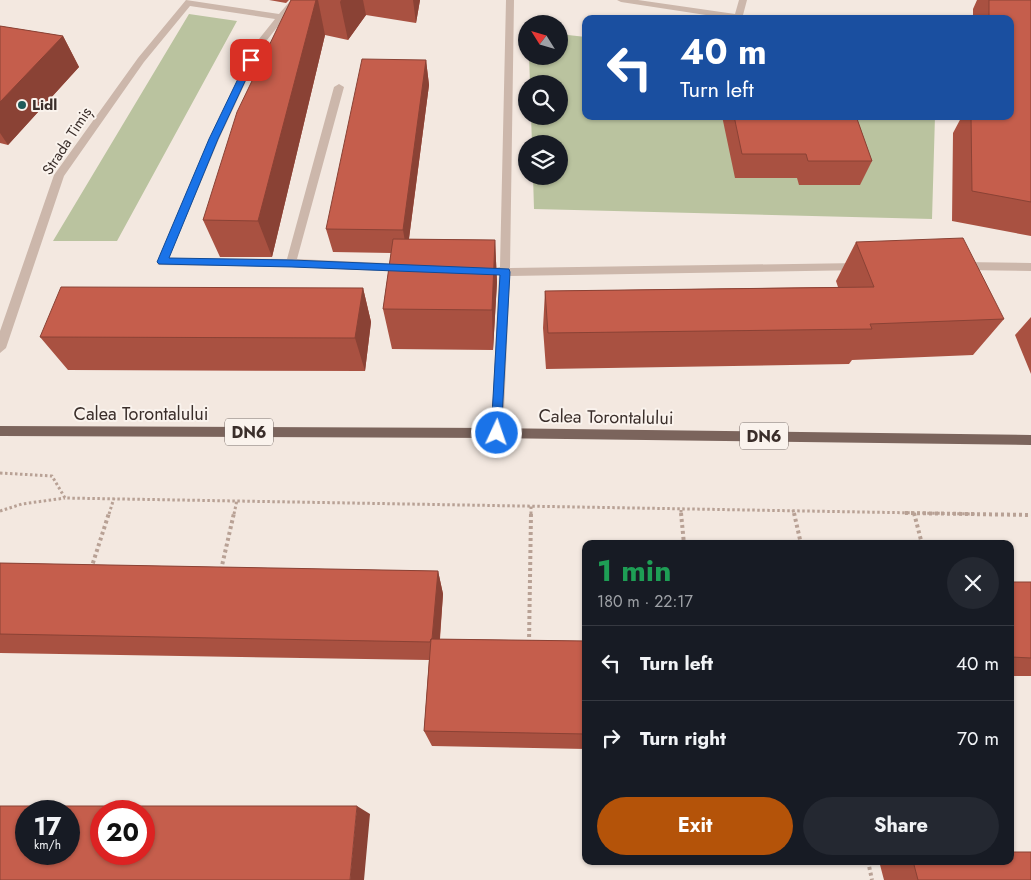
<!DOCTYPE html>
<meta charset="utf-8">
<style>
body{margin:0;font-family:Jost,sans-serif;background:#242831;color:#f1f3f6;height:100vh;display:flex;flex-direction:column;font-size:19px;white-space:nowrap}
*{box-sizing:border-box;margin:0}
p{font-size:16px;color:#9ea1a6}
.icon{flex:none;width:28px;height:28px;fill:none;stroke:currentColor;stroke-width:2;stroke-linecap:round;stroke-linejoin:round}
.map{position:relative;flex:1;overflow:hidden}
.side{position:absolute;left:582px;top:540px;width:432px;height:325px;display:flex;flex-direction:column;background:#171b24;border-radius:10px;box-shadow:0 1px 4px #0004}
.side>*{flex:none}
.banner{position:absolute;left:582px;top:15px;width:432px;height:105px;border-radius:10px;box-shadow:0 1px 4px #0004;background:#1a4fa0;color:#fff;overflow:hidden}
.needle{width:32px;rotate:307deg}
.controls{position:absolute;left:518px;top:15px;display:grid;gap:10px}
.controls a{display:grid;place-items:center;width:50px;height:50px;border-radius:50%;background:#171b24;box-shadow:0 1px 4px #0004;font-size:25px}
.speed{position:absolute;left:15px;top:800px;display:flex;gap:10px;font-size:25px;font-weight:700;text-align:center}
.speed>*{display:grid;place-content:center;width:65px;height:65px;border-radius:50%;background:#171b24;box-shadow:0 1px 4px #0004;line-height:1}
.speed small{font-size:12px;font-weight:400}
.speed .limit{border:8px solid #d22;background:#fff;color:#111}
.pin{position:absolute;display:grid;place-items:center;width:42px;height:42px;color:#fff;margin:-21px;border-radius:10px;box-shadow:0 2px 8px #0006}
.me{position:absolute;width:55px;margin:-28px;rotate:3deg;stroke-linejoin:round;filter:drop-shadow(0 0 4px #0008)}
.turn{display:flex;align-items:center;gap:18px;height:105px;padding:0 15px;font-size:22px}
.turn .icon{width:65px;height:65px;stroke-width:2.5}
.turn b{display:block;font-size:35px;line-height:42px}
.round{display:grid;place-items:center;flex:none;width:52px;height:52px;border-radius:26px;background:#242831}
.overview{display:flex;align-items:center;justify-content:space-between;height:85px;padding:0 15px}
h1{font-size:30px;font-weight:700;line-height:38px;color:#1e9e55}
.button{display:flex;gap:10px;margin-top:auto;padding:10px 15px}
.button a{flex:1;height:58px;border-radius:30px;background:#b45309;color:#fff;font-size:20px;font-weight:700;line-height:58px;text-align:center}
.button a+a{background:#242831;color:#f1f3f6}
ul{padding:0;list-style:none}
li{display:flex;align-items:center;gap:15px;height:75px;padding:0 15px;border-top:1px solid #363941}
li div{flex:1}
li b{display:block;font-size:19px}
li em{font-style:normal}
.map>svg:first-child{display:block}
.green{fill:#bac39f}
.lines{fill:none;stroke-linecap:round;stroke-linejoin:round}
.path-far1{stroke:#b8a195;stroke-width:3;stroke-dasharray:2.5 2.5;stroke-linecap:butt}
.path{stroke:#b8a195;stroke-width:4;stroke-dasharray:3 3;stroke-linecap:butt}
.minor{fill:#ccb7ab;fill-rule:evenodd}
.major{fill:#7b645c;fill-rule:evenodd}
.wall{fill:#a95141}
.shaded-wall{fill:#8a4235}
.building{fill:#c55e4c;stroke:#8a4235;fill-rule:evenodd}
.route{fill:#1a73e8;stroke:#114b97}
.poi-dot{fill:#205b5a;stroke:#faf3ed;stroke-width:2}
.labels{text-anchor:middle;stroke-width:4;stroke-linejoin:round;paint-order:stroke}
.far-poi-label{font-size:15px;font-weight:bold;fill:#3a2e2a;stroke:#faf3ed;text-anchor:start}
.far-street-label{font-size:15px;fill:#3a2e2a;stroke:#faf3ed}
.shield{fill:#faf3ed;stroke:#746964;stroke-width:1}
.shield-label{font-size:16px;font-weight:bold;fill:#3a2e2a}
.street-label{font-size:18px;fill:#3a2e2a;stroke:#faf3ed}
</style>
<div class="map">
<svg width="1031" height="880" viewBox="0 0 1031 880">
<rect width="100%" height="100%" fill="#f3e8e0"/>
<path class="green" d="M 189,14 L 237,21 L 117,241 L 53,241 Z
M 559,34 L 586,37 L 586,116 L 935,116 L 932,219 L 534,209 L 533,176 L 559,176 L 559,144 L 532,144 L 531,116 L 559,116 L 559,84 L 530,84 L 529,56 L 559,56 Z"/>
<g class="lines">
<path class="path-far1" d="M 0,473 L 52,476 L 65,498 L 976,514
M 681,510 L 681,514
M 793,510 L 794,514
M 0,511 L 22,504 L 65,498
M 109,514 L 114,498
M 234,514 L 237,500
M 531,514 L 531,506"/>
<path class="path" d="M 681,513 L 684,544
M 794,513 L 801,544
M 905,513 L 1031,515
M 914,513 L 922,544
M 91,569 L 109,513
M 221,570 L 234,513
M 529,643 L 531,513
M 868,861 L 872,880"/>
<path class="minor" d="M 186,0 L 279,14 L 291,0 L 299,0 L 263,45 L 219,139 L 169,258 L 287,259 L 334,87 L 339,84 L 344,87 L 297,259 L 406,264 L 411,268 L 406,272 L 291,267 L 158,265 L 157,262 L 209,139 L 255,44 L 275,19 L 190,6 L 144,62 L 64,176 L 6,348 L 0,353 L 0,331 L 54,175 L 138,58 Z
M 506,0 L 514,0 L 510,268 L 859,263 L 864,267 L 863,270 L 510,276 L 503,433 L 501,437 L 497,438 L 493,437 L 491,433 L 499,275 L 494,274 L 493,271 L 494,268 L 500,267 Z
M 617,0 L 638,0 L 735,14 L 739,0 L 747,0 L 743,15 L 755,19 L 732,19 L 621,2 Z
M 961,262 L 1031,263 L 1031,271 L 961,270 L 956,266 Z"/>
<path class="major" d="M 0,426 L 497,428 L 1031,435 L 1031,445 L 497,438 L 0,436 Z"/>
</g>
<path class="wall" d="M 269,0 L 289,0 L 286,3 Z
M 291,0 L 420,0 L 416,23 L 366,15 L 348,40 L 325,35 L 272,257 L 220,257 L 203,220 Z
M 977,0 L 1031,0 L 1031,236 L 952,221 L 953,133 L 962,116 L 1011,116 L 1011,19 L 973,19 L 973,9 Z
M 0,26 L 63,36 L 79,67 L 8,145 L 0,143 Z
M 426,60 L 429,85 L 409,239 L 495,240 L 497,282 L 493,350 L 392,349 L 383,309 L 391,253 L 333,252 L 326,229 Z
M 722,116 L 856,116 L 872,161 L 860,185 L 799,185 L 797,178 L 735,178 Z
M 856,242 L 1004,319 L 973,355 L 852,360 L 849,364 L 546,369 L 543,328 L 545,291 L 838,287 L 836,281 Z
M 363,288 L 371,322 L 365,371 L 68,370 L 40,337 Z
M 1031,317 L 1031,374 L 1015,335 Z
M 0,563 L 438,571 L 443,594 L 440,639 L 586,641 L 586,749 L 432,746 L 424,731 L 429,660 L 0,653 Z
M 1011,582 L 1031,582 L 1031,676 L 1011,676 Z
M 879,861 L 1011,861 L 1031,880 L 884,880 Z"/>
<path class="shaded-wall" d="M 316,0 L 318,0 L 325,35 L 272,257 L 258,221 Z
M 341,0 L 363,0 L 366,15 L 348,40 L 340,2 Z
M 413,0 L 420,0 L 416,23 Z
M 63,36 L 79,67 L 8,145 L 0,133 L 0,102 Z
M 426,60 L 429,85 L 407,253 L 403,230 Z
M 495,240 L 497,282 L 493,350 L 492,310 Z
M 363,288 L 371,322 L 365,371 L 355,338 Z
M 438,571 L 443,594 L 438,661 L 432,642 Z
M 357,806 L 370,814 L 364,880 L 350,880 Z"/>
<path class="building" d="M 291,0 L 316,0 L 258,221 L 203,220 L 237,112 Z
M 989,0 L 1031,0 L 1031,202 L 972,191 L 971,116 L 1011,116 L 1011,19 L 989,19 Z
M 0,26 L 63,36 L 0,102 Z
M 362,59 L 426,60 L 403,230 L 326,229 Z
M 734,116 L 856,116 L 872,161 L 808,161 L 806,154 L 742,154 Z
M 963,238 L 1004,319 L 870,324 L 872,329 L 548,333 L 545,291 L 874,287 L 856,242 Z
M 393,239 L 495,240 L 492,310 L 383,309 Z
M 61,287 L 363,288 L 355,338 L 40,337 Z
M 0,563 L 438,571 L 432,639 L 431,639 L 430,642 L 0,634 Z
M 1011,582 L 1031,582 L 1031,658 L 1011,657 Z
M 431,639 L 586,641 L 586,734 L 424,731 Z
M 0,806 L 357,806 L 350,880 L 0,880 ZM 26,811 L 69,811 L 69,854 L 26,854 ZM 101,811 L 144,811 L 144,854 L 101,854 Z
M 1011,852 L 1031,852 L 1031,880 L 918,880 L 913,861 L 1011,861 Z"/>
<path class="route" d="M 248,58 L 255,60 L 218,139 L 169,258 L 292,260 L 509,269 L 510,272 L 501,436 L 493,436 L 491,433 L 500,275 L 292,267 L 159,264 L 157,262 L 209,139 Z"/>
<circle class="poi-dot" cx="22" cy="105" r="5"/>
<g class="labels">
<g class="far-poi-label">
<text x="32" y="110">Lidl</text>
</g>
<g class="far-street-label">
<text transform="translate(67 141) rotate(-57)" y="5">Strada Timiș</text>
</g>
<g class="shield">
<rect x="225" y="418.5" width="48" height="27" rx="4"/>
<rect x="740" y="422.5" width="48" height="27" rx="4"/>
</g>
<g class="shield-label">
<text x="249" y="438">DN6</text>
<text x="764" y="442">DN6</text>
</g>
<g class="street-label">
<text x="141" y="420">Calea Torontalului</text>
<text transform="translate(606 417) rotate(1)" y="6">Calea Torontalului</text>
</g>
</g>
</svg>
<div class="controls">
<a><svg class="needle" viewBox="-14 -14 28 28"><path d="M0-13l5 13h-10z" fill="#e53935"/><path d="M0 13l5-13h-10z" fill="#9ea1a6"/></svg></a>
<a><svg class="icon" aria-label="search" viewBox="0 0 24 24"><circle cx="10" cy="10" r="6"/><path d="M15 15l6 6"/></svg></a>
<a><svg class="icon" aria-label="layers" viewBox="0 0 24 24"><path d="M12 4l9 5-9 5-9-5zM3 14l9 5 9-5"/></svg></a>
</div>
<div class="speed"><div>17<small>km/h</small></div><div class="limit">20</div></div>
<div class="pin" style="left:251px;top:60px;background:#d93025"><svg class="icon" aria-label="arrive" viewBox="0 0 24 24"><path d="M6 21V4h12l-3 4 3 4H6"/></svg></div>
<svg class="me" style="left:497px;top:433px" viewBox="-20 -20 40 40"><circle r="17" fill="#1a73e8" stroke="#fff" stroke-width="3"/><path d="M0-11L8 9 0 5-8 9z" fill="#fff"/></svg>
<div class="banner">
<div class="turn"><svg class="icon" aria-label="left" viewBox="0 0 24 24"><path d="M17 20v-9H6M10 6l-5 5 5 5"/></svg><div><b>40 m</b>Turn left</div></div>
</div>
<section class="side">
<div class="overview"><div><h1>1 min</h1><p>180 m · 22:17</p></div><a class="round"><svg class="icon" aria-label="close" viewBox="0 0 24 24"><path d="M6 6l12 12M18 6L6 18"/></svg></a></div>
<ul>
<li><svg class="icon" aria-label="left" viewBox="0 0 24 24"><path d="M17 20v-9H6M10 6l-5 5 5 5"/></svg><div><b>Turn left</b></div><em>40 m</em></li>
<li><svg class="icon" aria-label="right" viewBox="0 0 24 24"><path d="M7 20v-9h11M14 6l5 5-5 5"/></svg><div><b>Turn right</b></div><em>70 m</em></li>
</ul>
<div class="button"><a>Exit</a><a>Share</a></div>
</section>
</div>
